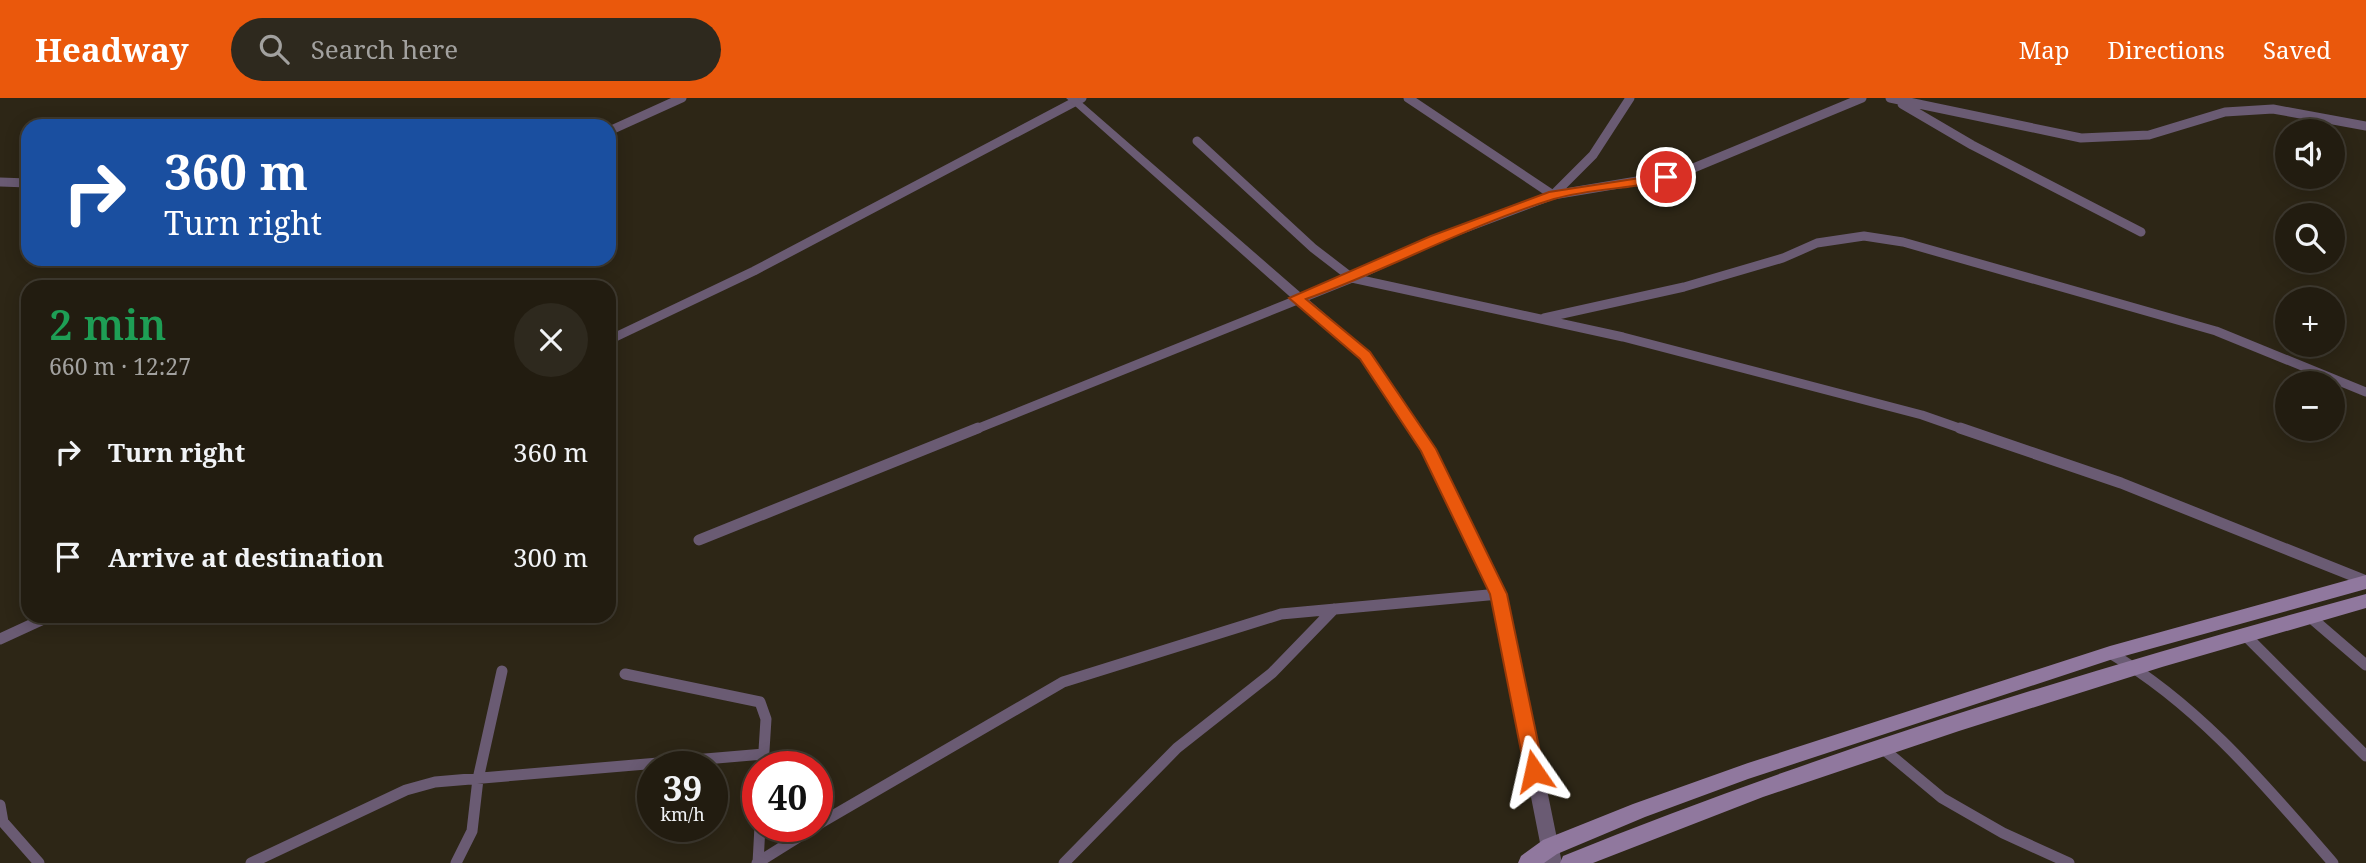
<!DOCTYPE html>
<meta charset="utf-8">
<style>
body{margin:0;font-family:"Noto Serif",serif;background:#2e291e;color:#f1f3f6;height:100vh;display:flex;flex-direction:column;font-size:26px;white-space:nowrap}
*{box-sizing:border-box;margin:0}
p{font-size:23px;color:#a2a19f}
.icon{flex:none;width:38px;height:38px;fill:none;stroke:currentColor;stroke-width:2;stroke-linecap:round;stroke-linejoin:round}
.map{position:relative;flex:1;overflow:hidden}
.sheet{position:absolute;left:21px;top:182px;width:595px;height:343px;display:flex;flex-direction:column;background:#221c10;border-radius:21px;box-shadow:0 4px 18px #0003,0 0 0 2px #3f3a30}
.sheet>*{flex:none}
.guide{position:absolute;left:21px;top:21px;width:595px;height:147px;border-radius:21px;box-shadow:0 4px 18px #0003,0 0 0 2px #3f3a30;background:#1a4fa0;color:#fff;overflow:hidden}
.buttons{position:absolute;left:2275px;top:21px;display:grid;gap:14px}
.buttons a{display:grid;place-items:center;width:70px;height:70px;border-radius:50%;background:#221c10;box-shadow:0 4px 18px #0003,0 0 0 2px #3f3a30;font-size:35px}
.speed{position:absolute;left:637px;top:653px;display:flex;gap:14px;font-size:35px;font-weight:700;text-align:center}
.speed>*{display:grid;place-content:center;width:91px;height:91px;border-radius:50%;background:#221c10;box-shadow:0 4px 18px #0003,0 0 0 2px #3f3a30;line-height:1}
.speed small{font-size:18px;font-weight:400}
.speed .limit{border:10px solid #d22;background:#fff;color:#111}
.pin{position:absolute;display:grid;place-items:center;width:60px;height:60px;color:#fff;margin:-30px;border:4px solid #fff;border-radius:50%;box-shadow:0 2px 7px #0007}
.me{position:absolute;width:77px;margin:-38px;rotate:349deg;stroke-linejoin:round;filter:drop-shadow(0 0 5px #0008)}
.turn{display:flex;align-items:center;gap:24px;height:147px;padding:0 28px;font-size:32px}
.turn .icon{width:91px;height:91px;stroke-width:2.5}
.turn b{display:block;font-size:49px;line-height:60px}
.round{display:grid;place-items:center;flex:none;width:74px;height:74px;border-radius:37px;background:#2e291e}
.overview{display:flex;align-items:center;justify-content:space-between;height:119px;padding:0 28px}
h1{font-size:42px;font-weight:600;line-height:52px;color:#1e9e55}
ul{padding:0;list-style:none}
li{display:flex;align-items:center;gap:21px;height:105px;padding:0 28px}
li div{flex:1}
li b{display:block;font-size:26px}
li em{font-style:normal}
header{display:flex;align-items:center;gap:42px;box-sizing:border-box;height:98px;padding:0 35px;background:#ea580c;color:#fff}
header strong{font-size:33px}
nav{display:flex;gap:38px;margin-inline-start:auto;font-size:24px}
.search{width:490px;height:63px;background:#2e291e;display:flex;align-items:center;gap:18px;box-sizing:border-box;padding:0 24px;border-radius:38px;color:#a2a19f;font-size:26px}
.map>svg:first-child{display:block}
.lines{fill:none;stroke-linecap:round;stroke-linejoin:round}
.minor-far1{stroke:#6a5b73;stroke-width:9}
.minor{stroke:#6a5b73;stroke-width:11}
.tertiary{fill:#6a5b73;fill-rule:evenodd}
.secondary{fill:#90789e;fill-rule:evenodd}
.route{fill:#ea580c;stroke:#983908;stroke-width:2}
</style>
<header>
<strong>Headway</strong>
<div class="search"><svg class="icon" aria-label="search" viewBox="0 0 24 24"><circle cx="10" cy="10" r="6"/><path d="M15 15l6 6"/></svg>Search here</div>
<nav><a>Map</a><a>Directions</a><a>Saved</a></nav>
</header>
<div class="map">
<svg width="2366" height="765" viewBox="0 0 2366 765">
<rect width="100%" height="100%" fill="#2d2616"/>
<g class="lines">
<path class="minor-far1" d="M 1408,0 L 1553,97 L 1679,76 L 1862,0
M 1890,0 L 2081,40 L 2149,37 L 2225,14 L 2273,11 L 2366,28
M 1902,6 L 1972,47 L 2141,134
M 609,33 L 682,0
M 1197,43 L 1313,150 L 1352,180 L 1623,239 L 1922,317 L 1965,332
M 0,84 L 28,85
M 1544,220 L 1684,189 L 1783,160 L 1817,145 L 1864,138 L 1903,144 L 2216,233 L 2366,294
M 609,242 L 754,173 L 1082,0
M 974,332 L 1352,180 L 1436,141 L 1553,97 L 1593,57 L 1630,0"/>
<path class="minor" d="M 1960,330 L 2121,385 L 2366,483
M 699,442 L 978,330
M 2309,518 L 2366,567
M 2244,536 L 2366,658
M 0,541 L 50,518
M 2110,555 C 2200,608 2265,687 2333,765
M 625,576 L 760,604 L 766,621 L 763,668
M 1882,650 L 1942,700 L 2003,735 L 2069,765
M 0,707 L 3,724 L 39,765
M 817,727 L 1063,584 L 1281,516 L 1499,496
M 251,765 L 406,692 L 435,684 L 764,656
M 456,765 L 472,733 L 478,681 L 502,573
M 757,765 L 816,728
M 758,765 L 760,728
M 1064,765 L 1177,650 L 1272,575 L 1334,511"/>
<path class="tertiary" d="M 1066,0 L 1077,0 L 1370,255 L 1433,347 L 1507,496 L 1562,765 L 1544,765 L 1491,496 L 1422,353 L 1360,261 Z"/>
<path class="secondary" d="M 2366,477 L 2366,491 L 2110,562 L 1748,681 L 1645,719 L 1557,756 L 1544,765 L 1518,765 L 1521,758 L 1543,742 L 1633,706 L 1748,665 L 2110,548 Z
M 2366,496 L 2366,510 L 2162,569 L 1959,633 L 1763,699 L 1593,765 L 1560,765 L 1563,758 C 1823,652 2095,570 2366,496 Z"/>
</g>
<path class="route" d="M 1666,76 L 1670,77 L 1670,82 C 1632,91 1591,90 1554,101 C 1469,127 1390,171 1306,201 L 1370,254 L 1436,351 L 1507,496 L 1544,673 L 1541,679 L 1534,682 L 1528,679 L 1525,673 L 1490,496 L 1421,353 L 1360,261 L 1289,200 L 1431,138 L 1549,94 Z"/>
</svg>
<div class="buttons">
<a><svg class="icon" aria-label="sound" viewBox="0 0 24 24"><path d="M4 9h4l5-4v14l-5-4H4zM17 9q2 3 0 6"/></svg></a>
<a><svg class="icon" aria-label="search" viewBox="0 0 24 24"><circle cx="10" cy="10" r="6"/><path d="M15 15l6 6"/></svg></a>
<a>+</a>
<a>−</a>
</div>
<div class="speed"><div>39<small>km/h</small></div><div class="limit">40</div></div>
<div class="pin" style="left:1666px;top:79px;background:#d93025"><svg class="icon" aria-label="arrive" viewBox="0 0 24 24"><path d="M6 21V4h12l-3 4 3 4H6"/></svg></div>
<svg class="me" style="left:1534px;top:673px" viewBox="-20 -20 40 40"><path d="M0-17L14 15 0 8-14 15z" fill="#ea580c" stroke="#fff" stroke-width="4"/></svg>
<div class="guide">
<div class="turn"><svg class="icon" aria-label="right" viewBox="0 0 24 24"><path d="M7 20v-9h11M14 6l5 5-5 5"/></svg><div><b>360 m</b>Turn right</div></div>
</div>
<section class="sheet">
<div class="overview"><div><h1>2 min</h1><p>660 m · 12:27</p></div><a class="round"><svg class="icon" aria-label="close" viewBox="0 0 24 24"><path d="M6 6l12 12M18 6L6 18"/></svg></a></div>
<ul>
<li><svg class="icon" aria-label="right" viewBox="0 0 24 24"><path d="M7 20v-9h11M14 6l5 5-5 5"/></svg><div><b>Turn right</b></div><em>360 m</em></li>
<li><svg class="icon" aria-label="arrive" viewBox="0 0 24 24"><path d="M6 21V4h12l-3 4 3 4H6"/></svg><div><b>Arrive at destination</b></div><em>300 m</em></li>
</ul>
</section>
</div>
